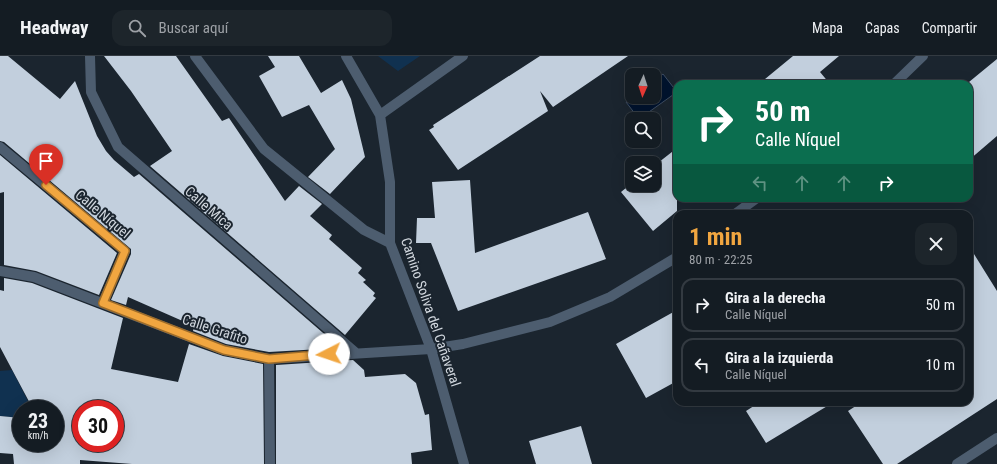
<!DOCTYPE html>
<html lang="es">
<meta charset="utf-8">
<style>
body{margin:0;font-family:"Roboto Condensed",sans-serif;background:#1d252b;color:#f1f3f6;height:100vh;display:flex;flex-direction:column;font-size:15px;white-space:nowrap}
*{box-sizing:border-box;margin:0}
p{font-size:13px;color:#9da1a6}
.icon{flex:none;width:22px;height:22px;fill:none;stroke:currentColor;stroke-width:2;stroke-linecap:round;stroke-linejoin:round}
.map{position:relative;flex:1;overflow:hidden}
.side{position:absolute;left:673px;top:154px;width:300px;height:196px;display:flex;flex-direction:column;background:#141c23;border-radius:12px;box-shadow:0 4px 16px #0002,0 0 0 1px #333a41}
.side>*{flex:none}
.top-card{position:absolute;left:673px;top:24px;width:300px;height:122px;border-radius:12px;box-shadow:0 4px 16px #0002,0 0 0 1px #333a41;background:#0b6e4f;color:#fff;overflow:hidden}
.needle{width:26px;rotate:183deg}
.tools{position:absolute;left:625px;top:12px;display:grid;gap:8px}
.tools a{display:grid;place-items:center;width:36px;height:36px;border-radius:8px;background:#141c23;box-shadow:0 4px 16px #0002,0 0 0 1px #333a41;font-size:20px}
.speed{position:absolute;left:12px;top:344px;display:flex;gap:8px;font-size:20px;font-weight:700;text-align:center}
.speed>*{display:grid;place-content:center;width:52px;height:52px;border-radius:50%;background:#141c23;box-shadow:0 4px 16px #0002,0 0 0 1px #333a41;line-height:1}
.speed small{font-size:10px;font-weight:400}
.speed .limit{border:6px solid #d22;background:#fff;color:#111}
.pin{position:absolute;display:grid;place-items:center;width:34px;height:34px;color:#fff;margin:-41px -17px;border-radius:50% 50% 50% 0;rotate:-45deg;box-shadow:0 0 4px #0007}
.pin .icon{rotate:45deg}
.me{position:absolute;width:44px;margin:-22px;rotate:266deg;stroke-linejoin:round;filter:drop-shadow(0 0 3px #0008)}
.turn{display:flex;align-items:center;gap:14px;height:84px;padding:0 16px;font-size:18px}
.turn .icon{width:52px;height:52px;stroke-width:2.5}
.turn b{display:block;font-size:28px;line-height:34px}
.lanes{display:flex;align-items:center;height:38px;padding:0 16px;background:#0003;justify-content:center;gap:20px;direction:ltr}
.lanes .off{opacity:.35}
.round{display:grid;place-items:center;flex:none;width:42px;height:42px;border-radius:12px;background:#1d252b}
.head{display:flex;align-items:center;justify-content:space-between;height:68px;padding:0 16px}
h1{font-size:24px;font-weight:700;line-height:30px;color:#f1a640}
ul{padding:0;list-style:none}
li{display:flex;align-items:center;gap:12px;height:54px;margin:0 8px 6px;padding:0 8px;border:2px solid #333a41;border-radius:12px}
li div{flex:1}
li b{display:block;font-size:15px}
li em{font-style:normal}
header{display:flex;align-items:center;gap:24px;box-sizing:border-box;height:56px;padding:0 20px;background:#141c23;border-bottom:1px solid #333a41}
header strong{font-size:19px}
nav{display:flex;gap:22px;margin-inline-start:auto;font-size:14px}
.search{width:280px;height:36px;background:#1d252b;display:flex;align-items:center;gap:10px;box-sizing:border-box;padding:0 14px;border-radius:12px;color:#9da1a6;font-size:15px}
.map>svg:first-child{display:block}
.green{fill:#103150}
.water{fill:#00142f;stroke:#3f4e64}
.building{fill:#c2cfdd;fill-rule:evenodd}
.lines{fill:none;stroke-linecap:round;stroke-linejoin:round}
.street{stroke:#4d5d6f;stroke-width:10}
.route-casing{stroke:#9d6c2a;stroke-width:10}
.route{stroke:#f1a640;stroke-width:7}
.labels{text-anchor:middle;stroke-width:4;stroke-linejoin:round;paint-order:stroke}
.street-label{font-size:14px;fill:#d1d7de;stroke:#1b252f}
</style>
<header>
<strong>Headway</strong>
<div class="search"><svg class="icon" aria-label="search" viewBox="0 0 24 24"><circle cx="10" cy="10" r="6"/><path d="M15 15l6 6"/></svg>Buscar aquí</div>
<nav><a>Mapa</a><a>Capas</a><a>Compartir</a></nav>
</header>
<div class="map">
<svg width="997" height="408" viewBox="0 0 997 408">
<rect width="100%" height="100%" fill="#1b252f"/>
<path class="green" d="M 378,0 L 420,0 L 398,15 Z
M 12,314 L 32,353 L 21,353 L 21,362 L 0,360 L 0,315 Z"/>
<path class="water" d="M 663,18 L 677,36 L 639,63 L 626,46 L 633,41 L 654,41 L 654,25 Z"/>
<path class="building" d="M 0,0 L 8,0 L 60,43 L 75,25 L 97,80 L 106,95 L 114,104 L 134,121 L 139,118 L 337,289 L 336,290 L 338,292 L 269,296 L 226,288 L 193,275 L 194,270 L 128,241 L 126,249 L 111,244 L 131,198 L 131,193 L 4,86 L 0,85 Z
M 104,0 L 176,0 L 222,65 L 229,62 L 285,145 L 299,130 L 322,148 L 310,160 L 332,179 L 329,183 L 362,212 L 358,217 L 366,224 L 363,226 L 375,237 L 373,240 L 376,242 L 345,279 L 150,110 L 172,95 L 131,35 Z
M 268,0 L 299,0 L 321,37 L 342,24 L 351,43 L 365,101 L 330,138 L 308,121 L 335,93 L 309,49 L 282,61 L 259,20 L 275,11 Z
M 540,0 L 628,0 L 553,51 L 540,35 L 548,55 L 458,114 L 429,74 L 434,71 L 433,69 Z
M 793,0 L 839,0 L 820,16 L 830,28 L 759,28 Z
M 997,3 L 997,80 L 969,104 L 969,26 Z
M 677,92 L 677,155 L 653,175 L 621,136 L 632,127 L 632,129 L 654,129 L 654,110 Z
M 0,99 L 117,197 L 99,239 L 36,215 L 4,209 L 4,136 L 0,137 Z
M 470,124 L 475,197 L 588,156 L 606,203 L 458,255 L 431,187 L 416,187 L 417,162 L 435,162 L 432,126 Z
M 969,190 L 997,235 L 997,343 L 897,408 L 883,408 L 848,355 L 862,346 L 969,346 Z
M 4,222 L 32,227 L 123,262 L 111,313 L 178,326 L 189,288 L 223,300 L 263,308 L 264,408 L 132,408 L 80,404 L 80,408 L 14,408 L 13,398 L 0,397 L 0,360 L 21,362 L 21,387 L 55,387 L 55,353 L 33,353 L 0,291 L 0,234 L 4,235 ZM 81,353 L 115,353 L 115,387 L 81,387 Z
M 677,254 L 677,325 L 646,342 L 616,288 Z
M 353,304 L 364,314 L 365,321 L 405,318 L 416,327 L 425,359 L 429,358 L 432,394 L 411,397 L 412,408 L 276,408 L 276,309 Z
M 760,346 L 834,346 L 766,387 L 746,355 Z
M 581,370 L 592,408 L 536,408 L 529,385 Z"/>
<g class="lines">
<path class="street" d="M 90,0 L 91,36 L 118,91 L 356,297
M 195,0 L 264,93 L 364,174 L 390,187
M 346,0 L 380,59 L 390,126 L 390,187 L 431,293 L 464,408
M 894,28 L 923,0
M 380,59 L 463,0
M 0,91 L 125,195 L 103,247
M 735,158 L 757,142
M 0,215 L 34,221 L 224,294 L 269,303 L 431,293 L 463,288 L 550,266 L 610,241 L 677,201
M 269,303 L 270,408
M 957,408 L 997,382"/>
</g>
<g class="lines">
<defs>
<path id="route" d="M 46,129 L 125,195 L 103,247 L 224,294 L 269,303 L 329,298"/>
</defs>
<use href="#route" class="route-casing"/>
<use href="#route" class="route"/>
</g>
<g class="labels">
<g class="street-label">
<text transform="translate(209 152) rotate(41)" y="5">Calle Mica</text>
<text transform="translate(103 158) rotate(40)" y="5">Calle Níquel</text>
<text transform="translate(431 256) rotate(71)" y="5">Camino Soliva del Cañaveral</text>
<text transform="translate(215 273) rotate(18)" y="5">Calle Grafito</text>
</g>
</g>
</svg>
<div class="tools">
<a><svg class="needle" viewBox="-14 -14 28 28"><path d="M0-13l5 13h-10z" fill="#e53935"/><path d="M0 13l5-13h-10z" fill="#9da1a6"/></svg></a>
<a><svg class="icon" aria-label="search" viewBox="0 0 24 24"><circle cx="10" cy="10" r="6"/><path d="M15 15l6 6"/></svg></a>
<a><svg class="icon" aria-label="layers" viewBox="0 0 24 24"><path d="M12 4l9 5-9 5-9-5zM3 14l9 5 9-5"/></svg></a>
</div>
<div class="speed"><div>23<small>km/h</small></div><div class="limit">30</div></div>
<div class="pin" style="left:46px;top:129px;background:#d93025"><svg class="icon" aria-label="arrive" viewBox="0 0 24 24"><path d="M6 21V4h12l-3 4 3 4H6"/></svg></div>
<svg class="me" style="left:329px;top:298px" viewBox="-20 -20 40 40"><circle r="19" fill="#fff"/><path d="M0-13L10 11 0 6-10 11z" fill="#f1a640"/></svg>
<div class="top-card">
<div class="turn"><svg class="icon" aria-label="right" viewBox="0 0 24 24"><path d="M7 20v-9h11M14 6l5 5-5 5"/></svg><div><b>50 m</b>Calle Níquel</div></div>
<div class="lanes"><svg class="icon off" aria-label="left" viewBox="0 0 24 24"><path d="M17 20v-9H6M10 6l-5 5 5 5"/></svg><svg class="icon off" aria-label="ahead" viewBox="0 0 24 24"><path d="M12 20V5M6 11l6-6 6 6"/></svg><svg class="icon off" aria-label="ahead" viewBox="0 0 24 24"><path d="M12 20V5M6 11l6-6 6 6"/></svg><svg class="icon" aria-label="right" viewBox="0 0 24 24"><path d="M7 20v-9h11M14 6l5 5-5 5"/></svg></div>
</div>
<section class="side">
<div class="head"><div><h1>1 min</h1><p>80 m · 22:25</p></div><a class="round"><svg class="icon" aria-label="close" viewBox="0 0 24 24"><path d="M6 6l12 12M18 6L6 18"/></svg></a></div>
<ul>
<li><svg class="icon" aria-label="right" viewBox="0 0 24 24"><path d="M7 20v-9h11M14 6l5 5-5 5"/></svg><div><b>Gira a la derecha</b><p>Calle Níquel</p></div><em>50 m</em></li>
<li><svg class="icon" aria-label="left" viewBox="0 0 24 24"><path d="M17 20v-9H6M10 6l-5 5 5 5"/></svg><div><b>Gira a la izquierda</b><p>Calle Níquel</p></div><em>10 m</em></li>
</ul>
</section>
</div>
